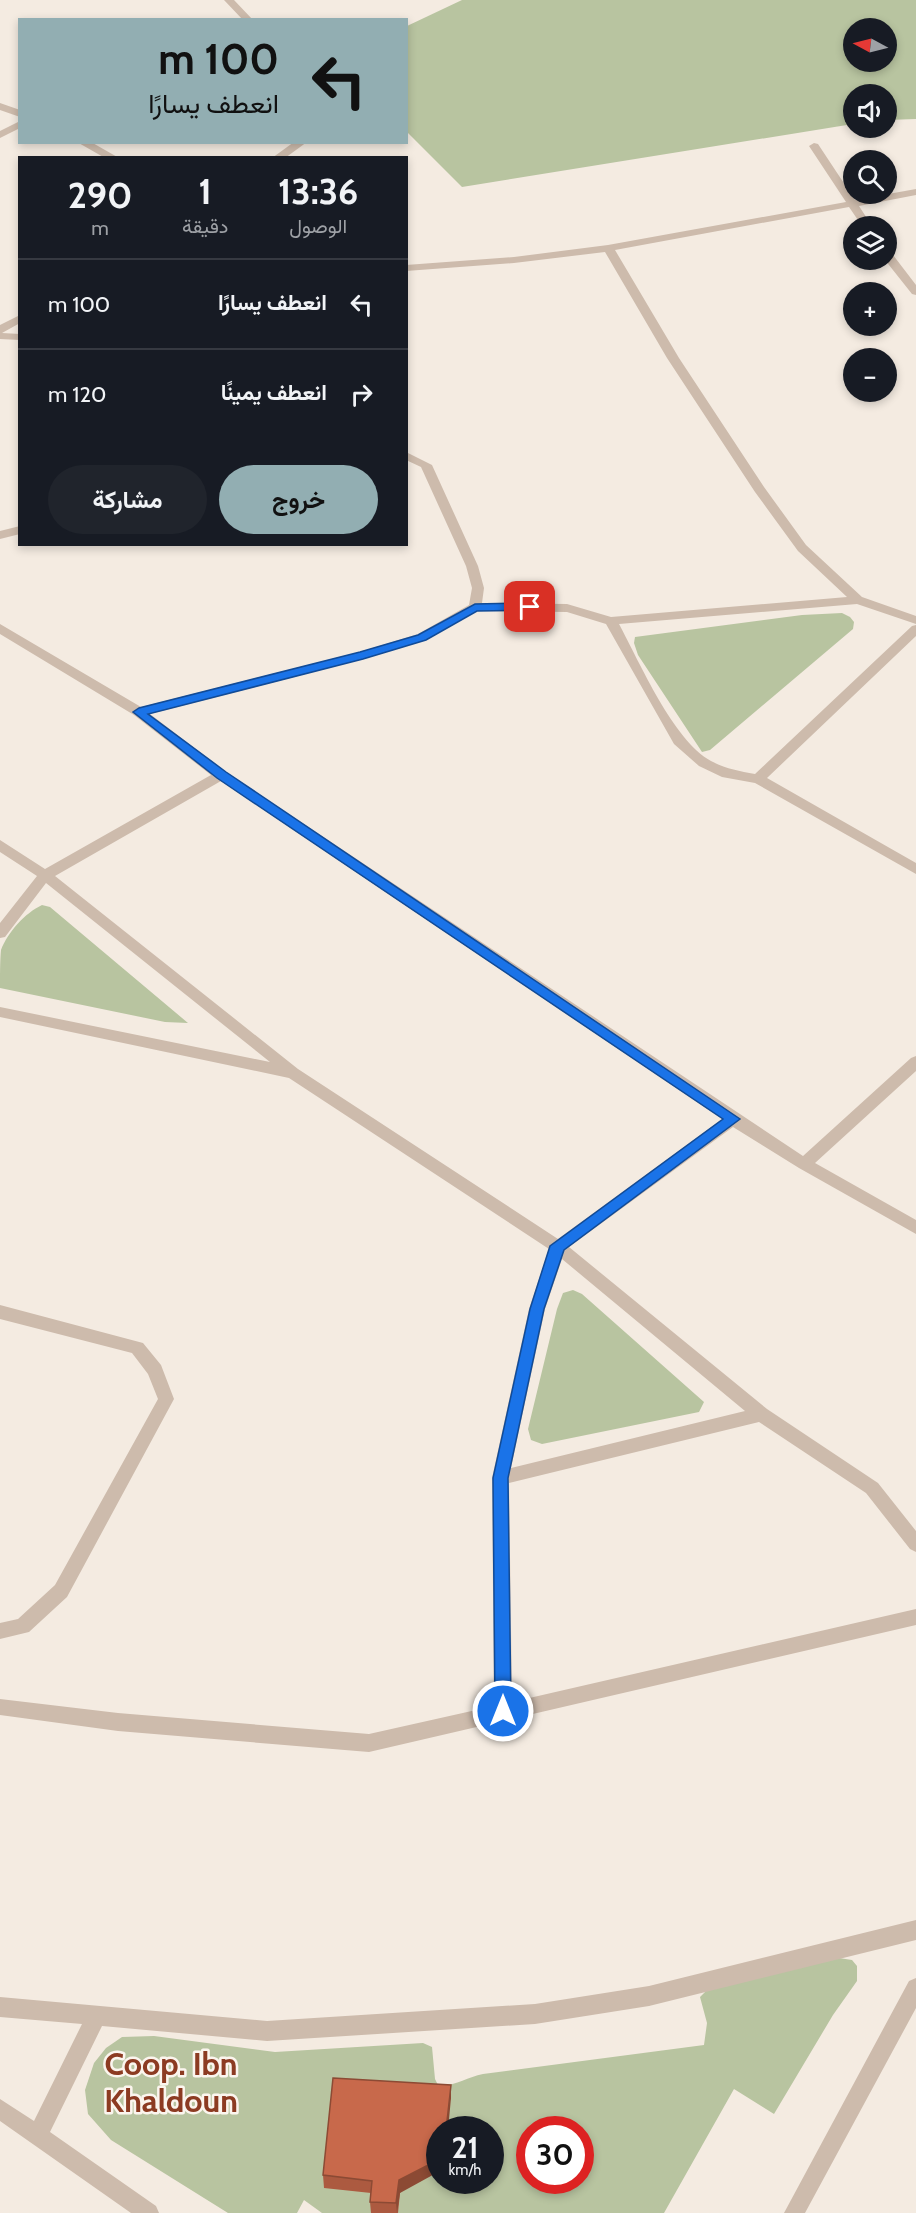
<!DOCTYPE html>
<html lang="ar">
<meta charset="utf-8">
<style>
body{margin:0;font-family:Cabin,Vazirmatn,sans-serif;background:#20242c;color:#f1f3f6;direction:rtl;height:100vh;display:flex;flex-direction:column;font-size:22px;white-space:nowrap}
*{box-sizing:border-box;margin:0}
p{font-size:20px;color:#9ea1a6}
.icon{flex:none;width:33px;height:33px;fill:none;stroke:currentColor;stroke-width:2;stroke-linecap:round;stroke-linejoin:round}
.map{position:relative;flex:1;overflow:hidden;direction:ltr}
.panel{position:absolute;left:18px;top:156px;width:390px;height:390px;display:flex;flex-direction:column;background:#171b24;border-radius:0px;box-shadow:0 3px 9px #0003;direction:rtl}
.panel>*{flex:none}
.top-card{position:absolute;left:18px;top:18px;width:390px;height:126px;border-radius:0px;box-shadow:0 3px 9px #0003;direction:rtl;background:#92aeb2;color:#111;overflow:hidden}
.needle{width:39px;rotate:277deg}
.fabs{position:absolute;left:843px;top:18px;display:grid;gap:12px}
.fabs a{display:grid;place-items:center;width:54px;height:54px;border-radius:50%;background:#171b24;box-shadow:0 3px 9px #0003;font-size:30px}
.speed{position:absolute;left:426px;top:2116px;display:flex;gap:12px;font-size:30px;font-weight:700;text-align:center}
.speed>*{display:grid;place-content:center;width:78px;height:78px;border-radius:50%;background:#171b24;box-shadow:0 3px 9px #0003;line-height:1}
.speed small{font-size:15px;font-weight:400}
.speed .limit{border:9px solid #d22;background:#fff;color:#111}
.pin{position:absolute;display:grid;place-items:center;width:51px;height:51px;color:#fff;margin:-26px;border-radius:12px;box-shadow:0 3px 9px #0006}
.me{position:absolute;width:66px;margin:-33px;rotate:0deg;stroke-linejoin:round;filter:drop-shadow(0 0 4px #0008)}
.turn{display:flex;align-items:center;gap:21px;height:126px;padding:0 30px;font-size:27px}
.turn .icon{width:78px;height:78px;stroke-width:2.5}
.turn b{display:block;font-size:42px;line-height:51px}
.eta{display:flex;justify-content:space-evenly;align-items:center;height:102px;text-align:center}
.eta b{font-size:36px;font-weight:700;line-height:42px}
.button{display:flex;gap:12px;margin-top:auto;padding:12px 30px}
.button a{flex:1;height:69px;border-radius:36px;background:#92aeb2;color:#111;font-size:24px;font-weight:700;line-height:69px;text-align:center}
.button a+a{background:#20242c;color:#f1f3f6}
ul{padding:0;list-style:none}
li{display:flex;align-items:center;gap:18px;height:90px;padding:0 30px;border-top:2px solid #363941}
li div{flex:1}
li b{display:block;font-size:22px}
li em{font-style:normal}
.map>svg:first-child{display:block}
.green{fill:#b8c4a0;fill-rule:evenodd}
.lines{fill:none;stroke-linecap:round;stroke-linejoin:round}
.street{fill:#cdbbac;fill-rule:evenodd}
.wall{fill:#ac5a40}
.shaded-wall{fill:#8c4a34}
.building{fill:#c8694b;stroke:#8c4a34;stroke-width:1.5}
.route{fill:#1a73e8;stroke:#114b97;stroke-width:1.5}
.labels{text-anchor:middle;stroke-width:5;stroke-linejoin:round;paint-order:stroke}
.near-quarter-label{font-size:32px;font-weight:bold;fill:#8c3b22;stroke:#fbf5ee}
</style>
<div class="map">
<svg width="916" height="2213" viewBox="0 0 916 2213">
<rect width="100%" height="100%" fill="#f4ebe1"/>
<path class="green" d="M 462,0 L 916,0 L 916,119 L 887,120 L 886,94 L 854,94 L 853,124 L 462,187 L 406,131 L 407,26 ZM 854,28 L 886,28 L 886,62 L 854,62 Z
M 842,613 L 850,617 L 854,622 L 853,629 L 710,750 L 702,752 L 638,655 L 634,643 L 635,637 L 802,615 Z
M 42,905 L 50,907 L 188,1023 L 165,1022 L 0,988 C 0,977 0,960 1,950 C 8,932 25,913 42,905 Z
M 573,1290 L 582,1294 L 704,1402 L 699,1412 L 542,1444 L 531,1440 L 528,1429 L 557,1309 L 563,1293 Z
M 839,1958 L 852,1960 L 857,1966 L 857,1981 L 833,2015 L 774,2114 L 734,2089 L 664,2213 L 322,2213 L 304,2200 L 297,2213 L 228,2213 L 111,2140 L 88,2114 L 85,2090 L 94,2063 L 106,2048 L 122,2037 L 154,2036 L 275,2052 L 423,2043 L 432,2047 L 435,2079 L 438,2085 C 454,2087 467,2077 483,2074 L 704,2045 L 707,2023 L 700,1997 L 706,1991 ZM 440,2130 L 490,2130 L 490,2181 L 440,2181 ZM 530,2130 L 580,2130 L 580,2181 L 530,2181 Z"/>
<g class="lines">
<path class="street" d="M 224,0 L 234,0 L 253,20 L 243,20 Z
M 0,103 L 20,110 L 20,117 L 0,110 Z
M 20,121 L 20,128 L 0,138 L 0,131 Z
M 77,142 L 91,142 L 119,158 L 105,158 Z
M 294,142 L 307,142 L 285,158 L 272,158 Z
M 814,143 L 818,144 L 855,200 L 916,189 L 916,195 L 859,206 L 872,226 L 862,226 L 849,207 L 615,250 L 679,358 L 764,487 L 806,545 L 862,597 L 916,616 L 916,624 L 857,604 L 619,624 C 640,663 673,740 711,761 C 726,769 739,771 755,774 L 912,626 L 916,625 L 916,636 L 767,778 L 916,863 L 916,874 L 755,783 L 722,777 L 699,766 L 674,744 L 606,624 L 567,612 L 477,611 L 426,640 L 363,659 L 150,714 L 226,772 L 803,1156 L 911,1058 L 916,1056 L 916,1071 L 815,1163 L 916,1220 L 916,1234 L 799,1168 L 733,1127 L 569,1247 L 767,1409 L 878,1483 L 916,1531 L 916,1552 L 910,1549 L 866,1493 L 759,1422 L 509,1483 L 512,1702 L 916,1609 L 916,1625 L 369,1752 L 118,1731 L 0,1715 L 0,1699 L 118,1713 L 369,1734 L 494,1706 L 492,1478 L 529,1309 L 549,1249 L 289,1078 L 0,1017 L 0,1007 L 270,1062 L 46,883 L 5,937 L 0,938 L 0,923 L 37,876 L 0,852 L 0,840 L 45,869 L 211,775 L 134,715 L 0,634 L 0,624 L 141,707 L 360,652 L 418,634 L 469,605 L 472,588 L 466,566 L 421,467 L 406,460 L 406,452 L 432,465 L 478,566 L 484,588 L 482,603 L 567,604 L 611,617 L 847,597 L 798,551 L 755,492 L 667,358 L 605,252 L 514,263 L 406,271 L 406,265 L 514,257 L 608,245 L 846,202 L 809,146 ZM 221,781 L 722,1119 L 558,1239 L 298,1069 L 55,876 ZM 562,1259 L 745,1411 L 511,1468 L 545,1309 Z
M 886,250 L 890,251 L 916,285 L 916,295 L 912,294 L 885,260 Z
M 20,315 L 20,323 L 2,333 L 20,334 L 20,340 L 0,339 L 0,325 Z
M 20,526 L 20,534 L 0,539 L 0,531 Z
M 0,1305 L 143,1343 L 161,1365 L 174,1399 L 67,1597 L 29,1632 L 0,1639 L 0,1623 L 18,1619 L 55,1585 L 158,1399 L 148,1374 L 132,1353 L 0,1319 Z
M 916,1920 L 916,1940 L 649,2006 L 535,2024 L 267,2041 L 102,2026 L 50,2132 L 156,2206 L 159,2213 L 131,2213 L 0,2121 L 0,2099 L 34,2121 L 82,2024 L 0,2017 L 0,1997 L 267,2021 L 535,2004 L 649,1986 Z
M 916,1978 L 916,2008 L 805,2213 L 784,2213 L 909,1981 Z"/>
</g>
<path class="wall" d="M 451,2098 L 400,2193 L 398,2213 L 371,2213 L 370,2202 L 371,2193 L 324,2188 L 323,2175 Z"/>
<path class="shaded-wall" d="M 451,2085 L 451,2098 L 448,2130 L 446,2130 Z
M 440,2159 L 440,2171 L 400,2193 L 397,2213 L 396,2203 L 399,2180 Z"/>
<path class="building" d="M 333,2078 L 451,2085 L 446,2130 L 440,2130 L 440,2159 L 399,2180 L 396,2203 L 370,2202 L 372,2181 L 323,2175 Z"/>
<path class="route" d="M 530,603 L 536,607 L 534,610 L 477,611 L 426,640 L 363,659 L 148,714 L 226,772 L 740,1119 L 564,1250 L 544,1309 L 508,1478 L 511,1711 L 509,1717 L 503,1719 L 497,1717 L 495,1711 L 493,1478 L 530,1309 L 550,1246 L 723,1119 L 217,778 L 133,712 L 139,708 L 360,652 L 418,635 L 475,604 Z"/>
<g class="labels">
<g class="near-quarter-label">
<text x="171" y="2075">Coop. Ibn<tspan x="171" dy="37">Khaldoun</tspan></text>
</g>
</g>
</svg>
<div class="fabs">
<a><svg class="needle" viewBox="-14 -14 28 28"><path d="M0-13l5 13h-10z" fill="#e53935"/><path d="M0 13l5-13h-10z" fill="#9ea1a6"/></svg></a>
<a><svg class="icon" aria-label="sound" viewBox="0 0 24 24"><path d="M4 9h4l5-4v14l-5-4H4zM17 9q2 3 0 6"/></svg></a>
<a><svg class="icon" aria-label="search" viewBox="0 0 24 24"><circle cx="10" cy="10" r="6"/><path d="M15 15l6 6"/></svg></a>
<a><svg class="icon" aria-label="layers" viewBox="0 0 24 24"><path d="M12 4l9 5-9 5-9-5zM3 14l9 5 9-5"/></svg></a>
<a>+</a>
<a>−</a>
</div>
<div class="speed"><div>21<small>km/h</small></div><div class="limit">30</div></div>
<div class="pin" style="left:530px;top:607px;background:#d93025"><svg class="icon" aria-label="arrive" viewBox="0 0 24 24"><path d="M6 21V4h12l-3 4 3 4H6"/></svg></div>
<svg class="me" style="left:503px;top:1711px" viewBox="-20 -20 40 40"><circle r="17" fill="#1a73e8" stroke="#fff" stroke-width="3"/><path d="M0-11L8 9 0 5-8 9z" fill="#fff"/></svg>
<div class="top-card">
<div class="turn"><svg class="icon" aria-label="left" viewBox="0 0 24 24"><path d="M17 20v-9H6M10 6l-5 5 5 5"/></svg><div><b>100 m</b>انعطف يسارًا</div></div>
</div>
<section class="panel">
<div class="eta">
<div><b>13:36</b><p>الوصول</p></div>
<div><b>1</b><p>دقيقة</p></div>
<div><b>290</b><p>m</p></div>
</div>
<ul>
<li><svg class="icon" aria-label="left" viewBox="0 0 24 24"><path d="M17 20v-9H6M10 6l-5 5 5 5"/></svg><div><b>انعطف يسارًا</b></div><em>100 m</em></li>
<li><svg class="icon" aria-label="right" viewBox="0 0 24 24"><path d="M7 20v-9h11M14 6l5 5-5 5"/></svg><div><b>انعطف يمينًا</b></div><em>120 m</em></li>
</ul>
<div class="button"><a>خروج</a><a>مشاركة</a></div>
</section>
</div>
